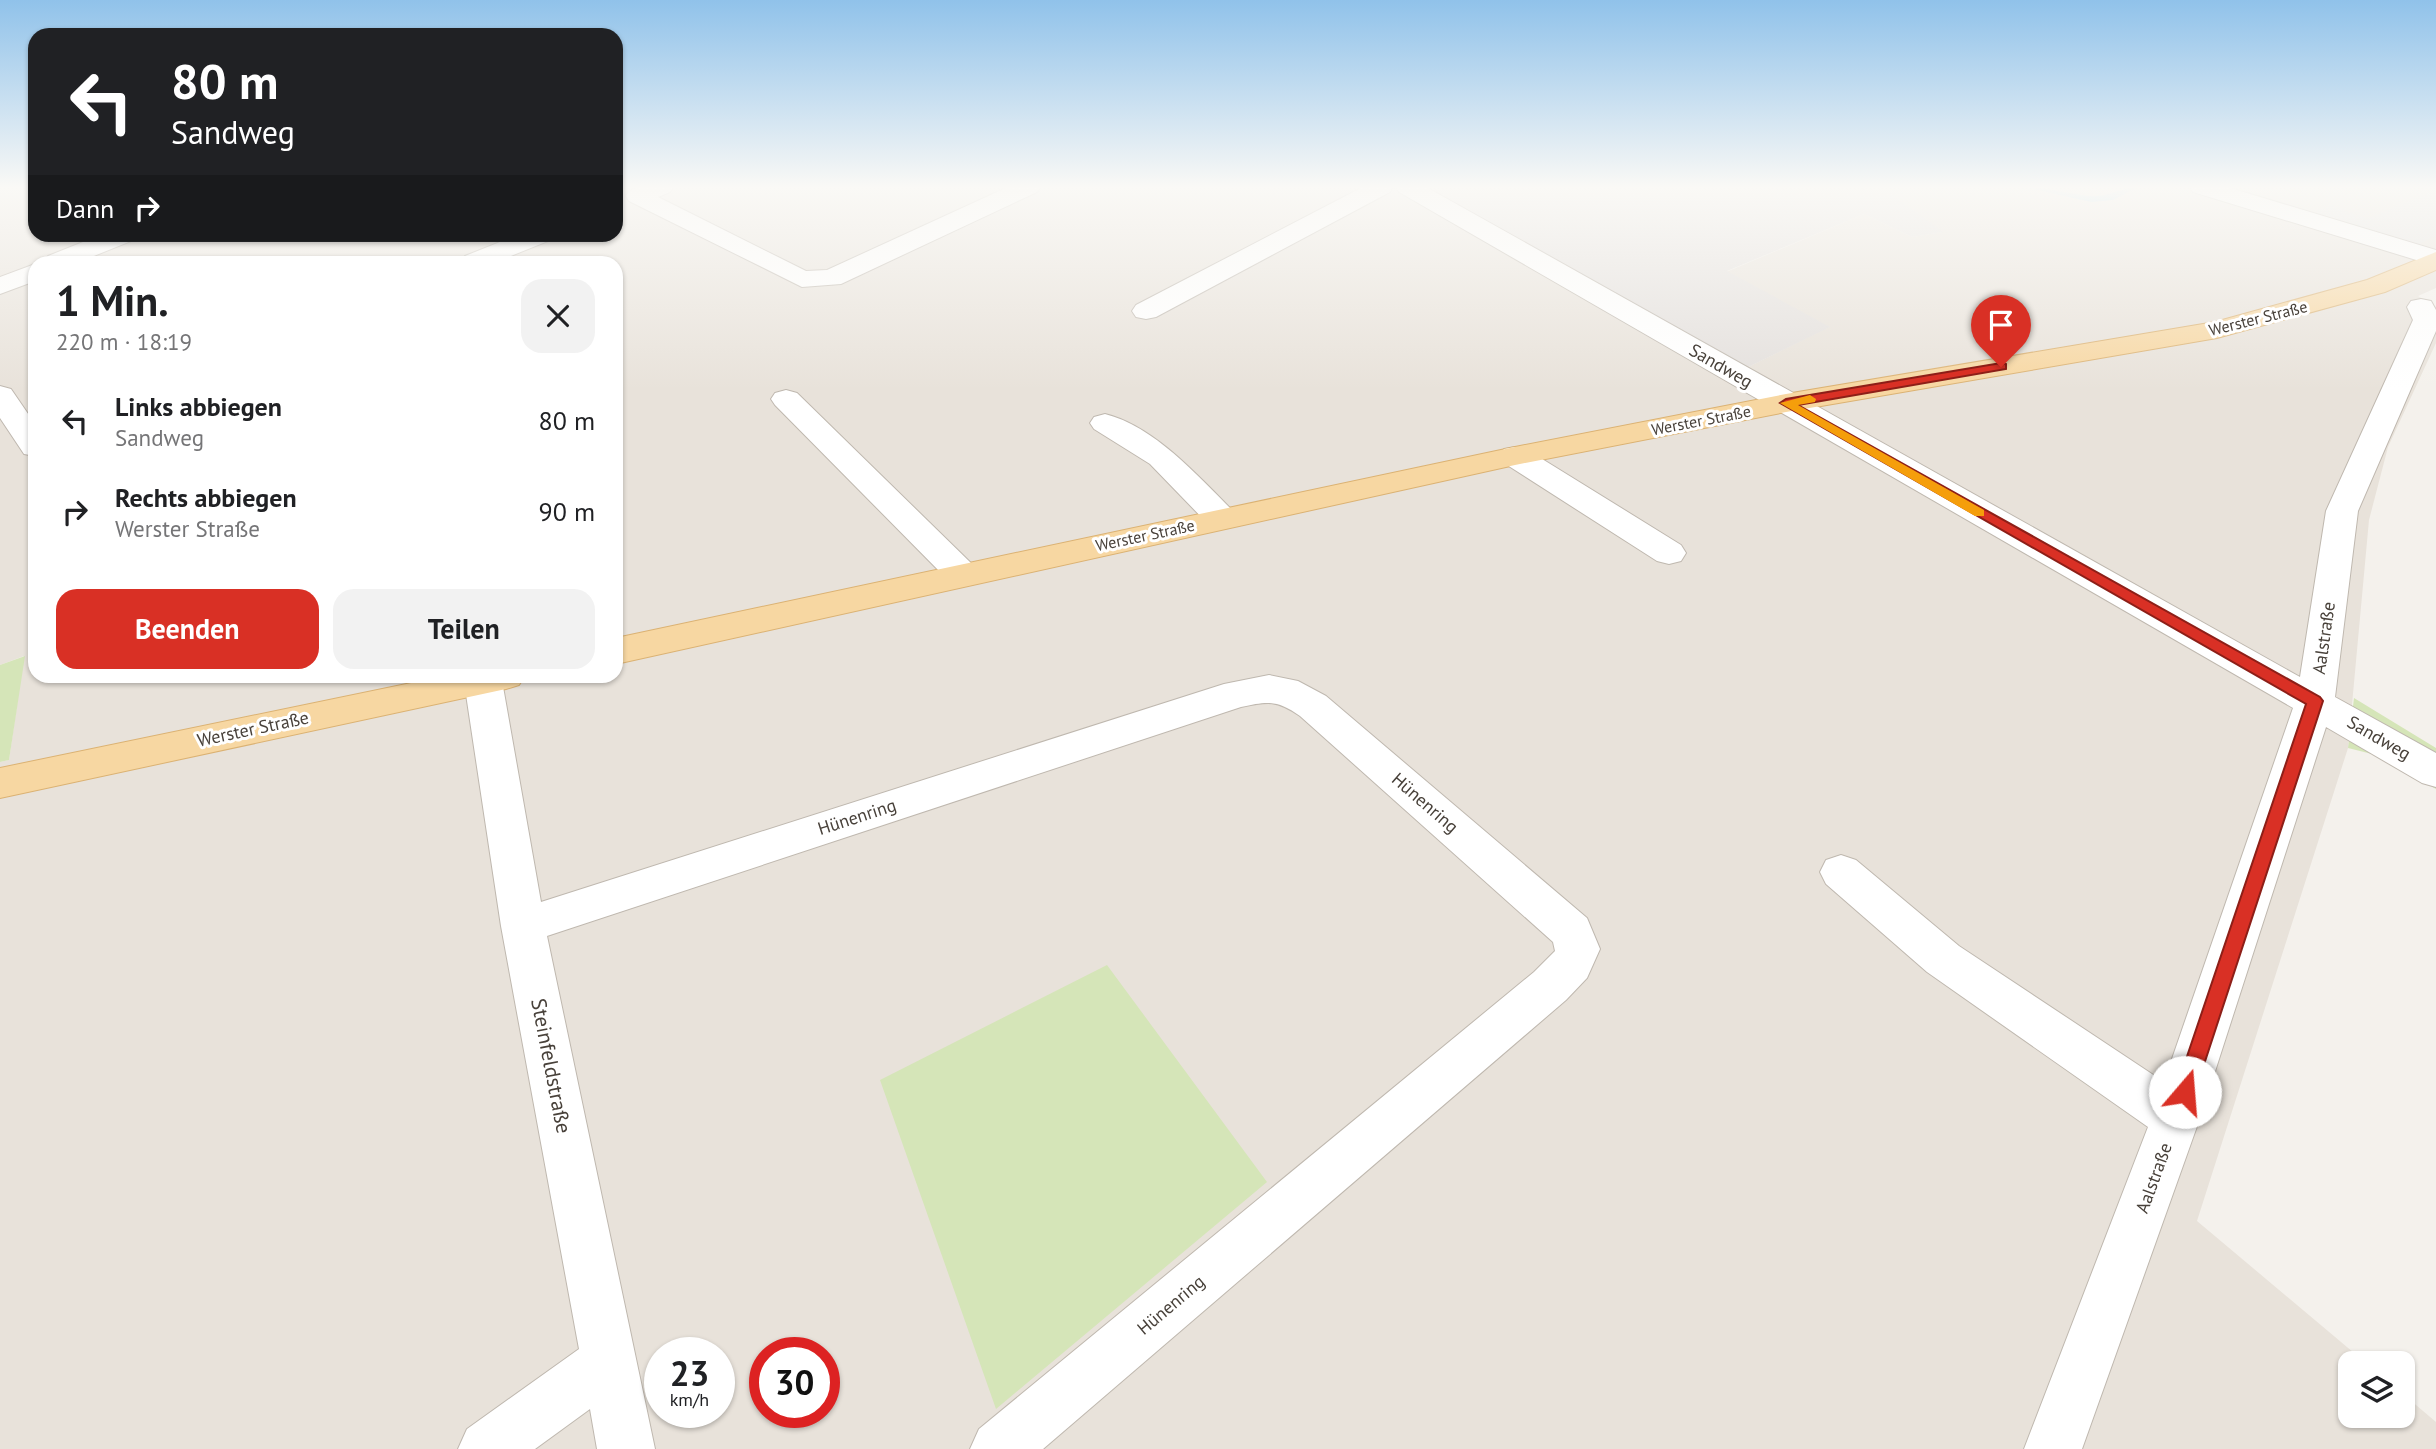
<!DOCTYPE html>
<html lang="de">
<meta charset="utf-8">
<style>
body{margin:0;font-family:"PT Sans",sans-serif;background:#f2f2f2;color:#202124;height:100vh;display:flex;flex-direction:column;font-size:26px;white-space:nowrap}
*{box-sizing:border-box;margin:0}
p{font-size:23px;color:#757577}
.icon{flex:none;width:38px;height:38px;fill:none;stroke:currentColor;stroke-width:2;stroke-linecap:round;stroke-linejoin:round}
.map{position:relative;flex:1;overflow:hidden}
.side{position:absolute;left:28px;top:256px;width:595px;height:427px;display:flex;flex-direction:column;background:#fff;border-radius:21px;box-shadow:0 2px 5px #0004}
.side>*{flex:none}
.banner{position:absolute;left:28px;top:28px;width:595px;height:214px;border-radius:21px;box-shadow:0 2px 5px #0004;background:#202124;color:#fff;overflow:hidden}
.fabs{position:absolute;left:2338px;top:1351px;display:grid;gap:14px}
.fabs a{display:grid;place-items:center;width:77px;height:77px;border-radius:14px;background:#fff;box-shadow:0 2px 5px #0004;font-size:35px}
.speed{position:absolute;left:644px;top:1337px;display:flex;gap:14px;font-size:35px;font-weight:700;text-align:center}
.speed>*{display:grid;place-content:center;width:91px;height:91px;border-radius:50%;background:#fff;box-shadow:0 2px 5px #0004;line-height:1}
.speed small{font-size:18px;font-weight:400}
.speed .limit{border:10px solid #d22;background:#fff;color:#111}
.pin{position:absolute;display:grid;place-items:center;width:60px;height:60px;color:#fff;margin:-72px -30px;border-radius:50% 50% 50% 0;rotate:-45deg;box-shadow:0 0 7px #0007}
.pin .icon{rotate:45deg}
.me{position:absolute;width:77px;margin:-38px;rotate:18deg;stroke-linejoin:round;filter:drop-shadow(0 0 5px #0008)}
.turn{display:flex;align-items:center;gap:24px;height:147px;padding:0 28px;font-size:32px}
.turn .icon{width:91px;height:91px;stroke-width:2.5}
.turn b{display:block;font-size:49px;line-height:60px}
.then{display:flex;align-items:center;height:66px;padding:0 28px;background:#0003;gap:14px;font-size:26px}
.round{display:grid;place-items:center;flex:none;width:74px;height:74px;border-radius:21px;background:#f2f2f2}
.summary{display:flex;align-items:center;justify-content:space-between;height:119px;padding:0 28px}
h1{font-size:42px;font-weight:700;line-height:52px}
.action{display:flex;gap:14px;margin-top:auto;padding:14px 28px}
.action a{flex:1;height:80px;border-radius:21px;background:#d93025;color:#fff;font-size:28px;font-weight:700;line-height:80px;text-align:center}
.action a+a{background:#f2f2f2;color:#202124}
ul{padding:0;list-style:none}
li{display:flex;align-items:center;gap:21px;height:91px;padding:0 28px}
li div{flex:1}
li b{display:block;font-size:26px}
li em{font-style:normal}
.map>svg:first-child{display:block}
.residential{fill:#e8e2da;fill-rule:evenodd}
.industrial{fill:#e4e0dd}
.green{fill:#d5e5b8}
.parking{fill:#e4e2df}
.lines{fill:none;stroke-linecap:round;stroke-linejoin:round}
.stream{fill:#add8ec;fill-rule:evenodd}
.minor-casing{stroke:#bfb8af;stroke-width:2}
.major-casing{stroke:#dbb273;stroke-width:2}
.minor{fill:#fff;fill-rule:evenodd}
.major{fill:#f7d7a2;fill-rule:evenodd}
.route{fill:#d93025;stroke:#8d1f18;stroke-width:2}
.slow{fill:#f59e0b}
.labels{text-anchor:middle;stroke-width:6;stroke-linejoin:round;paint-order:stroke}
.far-street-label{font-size:16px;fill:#48413a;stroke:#fff}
.street-label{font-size:18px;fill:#48413a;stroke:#fff}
.near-street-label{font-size:21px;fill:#48413a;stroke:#fff}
</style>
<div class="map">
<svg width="2436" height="1449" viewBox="0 0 2436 1449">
<rect width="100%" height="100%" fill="#f4f1ec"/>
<path class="residential" d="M 0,187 L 35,187 L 35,234 L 616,234 L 616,187 L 1415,187 L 1740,371 L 1829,327 L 1726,272 L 1864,214 L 1912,237 L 1942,232 L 1882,187 L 2436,187 L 2436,288 L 2418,296 L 2436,307 L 2436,343 L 2388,447 L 2369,520 L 2348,748 L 2197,1221 L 2366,1363 L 2350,1363 L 2350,1416 L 2403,1416 L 2403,1394 L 2436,1422 L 2436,1449 L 0,1449 L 0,762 L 9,760 L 24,656 L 0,665 ZM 35,262 L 616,262 L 616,676 L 35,676 ZM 660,1353 L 719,1353 L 719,1412 L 660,1412 ZM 765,1353 L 824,1353 L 824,1412 L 765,1412 Z"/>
<path class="industrial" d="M 1415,187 L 1882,187 L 1943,232 L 1912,237 L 1864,214 L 1727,271 L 1830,327 L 1740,371 Z"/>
<path class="green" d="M 25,656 L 9,760 L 0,762 L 0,665 Z
M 2354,698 L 2436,748 L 2436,789 L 2380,756 L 2348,748 Z
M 1107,965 L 1267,1182 L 996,1409 L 880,1080 Z"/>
<path class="parking" d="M 2436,189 L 2436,236 L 2417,245 L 2312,213 L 2331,205 L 2367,219 Z"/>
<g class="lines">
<path class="stream" d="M 2024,187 C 2047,187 2067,194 2090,196 C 2108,198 2121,187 2138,187 L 2113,200 L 2091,202 Z"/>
<defs>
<path id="minor" d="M 639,187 L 673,187 L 670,192 L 658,197 L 806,271 L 827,270 L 1008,187 L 1040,187 L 1037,192 L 841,284 L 802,287 L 629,201 L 626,196 L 629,191 Z
M 1363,187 L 1393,187 L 1390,192 L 1156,317 L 1146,319 L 1136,317 L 1132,311 L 1136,305 Z
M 1396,187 L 1426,187 L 2300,677 L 2326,511 L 2413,320 L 2407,307 L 2411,301 L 2421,299 L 2431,301 L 2436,310 L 2436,331 L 2358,511 L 2335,697 L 2436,753 L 2436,787 L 2422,783 L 2326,727 L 2200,1118 L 2082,1449 L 2024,1449 L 2148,1127 L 1927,972 L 1826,884 L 1820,872 L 1826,860 L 1841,855 L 1856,860 L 1959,946 L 2164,1082 L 2293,708 L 1399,192 Z
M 2190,187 L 2227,187 L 2436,250 L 2436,266 L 2193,192 Z
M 103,234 L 139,234 L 136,239 L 79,262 L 44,262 L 48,256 Z
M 520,234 L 556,234 L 553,239 L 496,262 L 461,262 L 465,256 Z
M 35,264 L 35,281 L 0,294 L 0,277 Z
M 0,386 L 11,389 L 35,424 L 35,456 L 24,454 L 0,418 Z
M 786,390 L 797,393 L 974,566 L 979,574 L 974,582 L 962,585 L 950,582 L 775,405 L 771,399 L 775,393 Z
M 1105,414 C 1154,426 1199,477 1234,512 L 1239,519 L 1234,526 L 1222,529 L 1210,526 L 1150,464 L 1094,429 L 1090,423 L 1094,417 Z
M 1515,447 L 1526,449 L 1681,545 L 1686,553 L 1681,561 L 1669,564 L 1657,561 L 1504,463 L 1499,456 L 1504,449 Z
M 1269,675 L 1298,681 L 1326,696 L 1587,918 L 1600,949 L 1587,978 L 1566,1000 L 1043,1449 L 970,1449 L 979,1429 L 1534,972 L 1555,951 L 1553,942 L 1300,716 C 1277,700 1268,701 1241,707 L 547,936 L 655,1449 L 597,1449 L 590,1409 L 535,1449 L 458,1449 L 467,1429 L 579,1349 L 501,926 L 464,681 L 468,676 L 498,676 L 502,681 L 541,902 L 1224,684 Z"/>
<path id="major" d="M 2436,252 L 2436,270 L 2385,292 L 2217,338 L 1786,412 L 1515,465 L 616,664 L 616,638 L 1515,447 L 1786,394 L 2215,322 L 2367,280 Z
M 445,676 L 525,676 L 519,685 L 506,689 L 0,798 L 0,768 Z"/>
</defs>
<use href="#minor" class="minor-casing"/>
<use href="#major" class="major-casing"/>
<use href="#minor" class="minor"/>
<use href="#major" class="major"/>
</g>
<linearGradient id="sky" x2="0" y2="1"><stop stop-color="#90c2ea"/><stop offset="0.48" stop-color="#faf9f6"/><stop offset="1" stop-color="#faf9f6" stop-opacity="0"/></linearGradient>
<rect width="2436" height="390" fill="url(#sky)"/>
<path class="route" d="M 2001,363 L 2006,364 L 2006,369 L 1798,405 L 2320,697 L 2323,701 L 2195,1092 L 2192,1099 L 2185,1101 L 2178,1099 L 2175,1092 L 2306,704 L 1780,403 L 1786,399 Z"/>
<path class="slow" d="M 1810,395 L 1816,399 L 1815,402 L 1798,405 L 1984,510 L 1984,516 L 1975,516 L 1780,403 Z"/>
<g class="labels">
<g class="far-street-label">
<text transform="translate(2258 318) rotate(-14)" y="6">Werster Straße</text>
<text transform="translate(1701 420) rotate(-11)" y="6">Werster Straße</text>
<text transform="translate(1145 535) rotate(-12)" y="6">Werster Straße</text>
</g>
<g class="street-label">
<text transform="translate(1721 366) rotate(30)" y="6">Sandweg</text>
<text transform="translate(2324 638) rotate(-82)" y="6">Aalstraße</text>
<text transform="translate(253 729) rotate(-12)" y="6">Werster Straße</text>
<text transform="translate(2379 738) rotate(30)" y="6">Sandweg</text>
<text transform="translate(1425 803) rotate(41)" y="6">Hünenring</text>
<text transform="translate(857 817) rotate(-18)" y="6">Hünenring</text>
<text transform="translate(2154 1178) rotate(-70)" y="6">Aalstraße</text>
<text transform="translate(1171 1305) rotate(-40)" y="6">Hünenring</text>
</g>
<g class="near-street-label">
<text transform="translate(551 1066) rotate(79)" y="7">Steinfeldstraße</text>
</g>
</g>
</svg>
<div class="fabs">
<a><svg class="icon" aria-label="layers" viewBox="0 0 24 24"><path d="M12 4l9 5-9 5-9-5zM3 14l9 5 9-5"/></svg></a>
</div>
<div class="speed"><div>23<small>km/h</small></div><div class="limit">30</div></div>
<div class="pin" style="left:2001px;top:367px;background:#d93025"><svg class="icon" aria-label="arrive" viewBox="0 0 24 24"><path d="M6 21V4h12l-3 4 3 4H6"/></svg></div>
<svg class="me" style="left:2185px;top:1092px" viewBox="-20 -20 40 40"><circle r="19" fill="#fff"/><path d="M0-13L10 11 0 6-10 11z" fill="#d93025"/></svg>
<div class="banner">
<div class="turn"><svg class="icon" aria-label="left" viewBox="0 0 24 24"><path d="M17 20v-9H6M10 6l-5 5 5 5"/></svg><div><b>80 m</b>Sandweg</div></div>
<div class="then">Dann<svg class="icon" aria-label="right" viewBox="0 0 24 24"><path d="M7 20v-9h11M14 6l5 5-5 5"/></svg></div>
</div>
<section class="side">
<div class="summary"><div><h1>1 Min.</h1><p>220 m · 18:19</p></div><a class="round"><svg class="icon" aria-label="close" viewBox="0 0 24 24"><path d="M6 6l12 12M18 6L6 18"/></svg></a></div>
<ul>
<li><svg class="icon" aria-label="left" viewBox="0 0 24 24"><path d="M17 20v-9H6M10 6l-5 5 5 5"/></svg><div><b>Links abbiegen</b><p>Sandweg</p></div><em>80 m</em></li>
<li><svg class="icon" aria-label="right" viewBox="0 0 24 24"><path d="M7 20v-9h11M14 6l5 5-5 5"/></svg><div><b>Rechts abbiegen</b><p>Werster Straße</p></div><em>90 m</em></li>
</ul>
<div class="action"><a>Beenden</a><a>Teilen</a></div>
</section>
</div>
